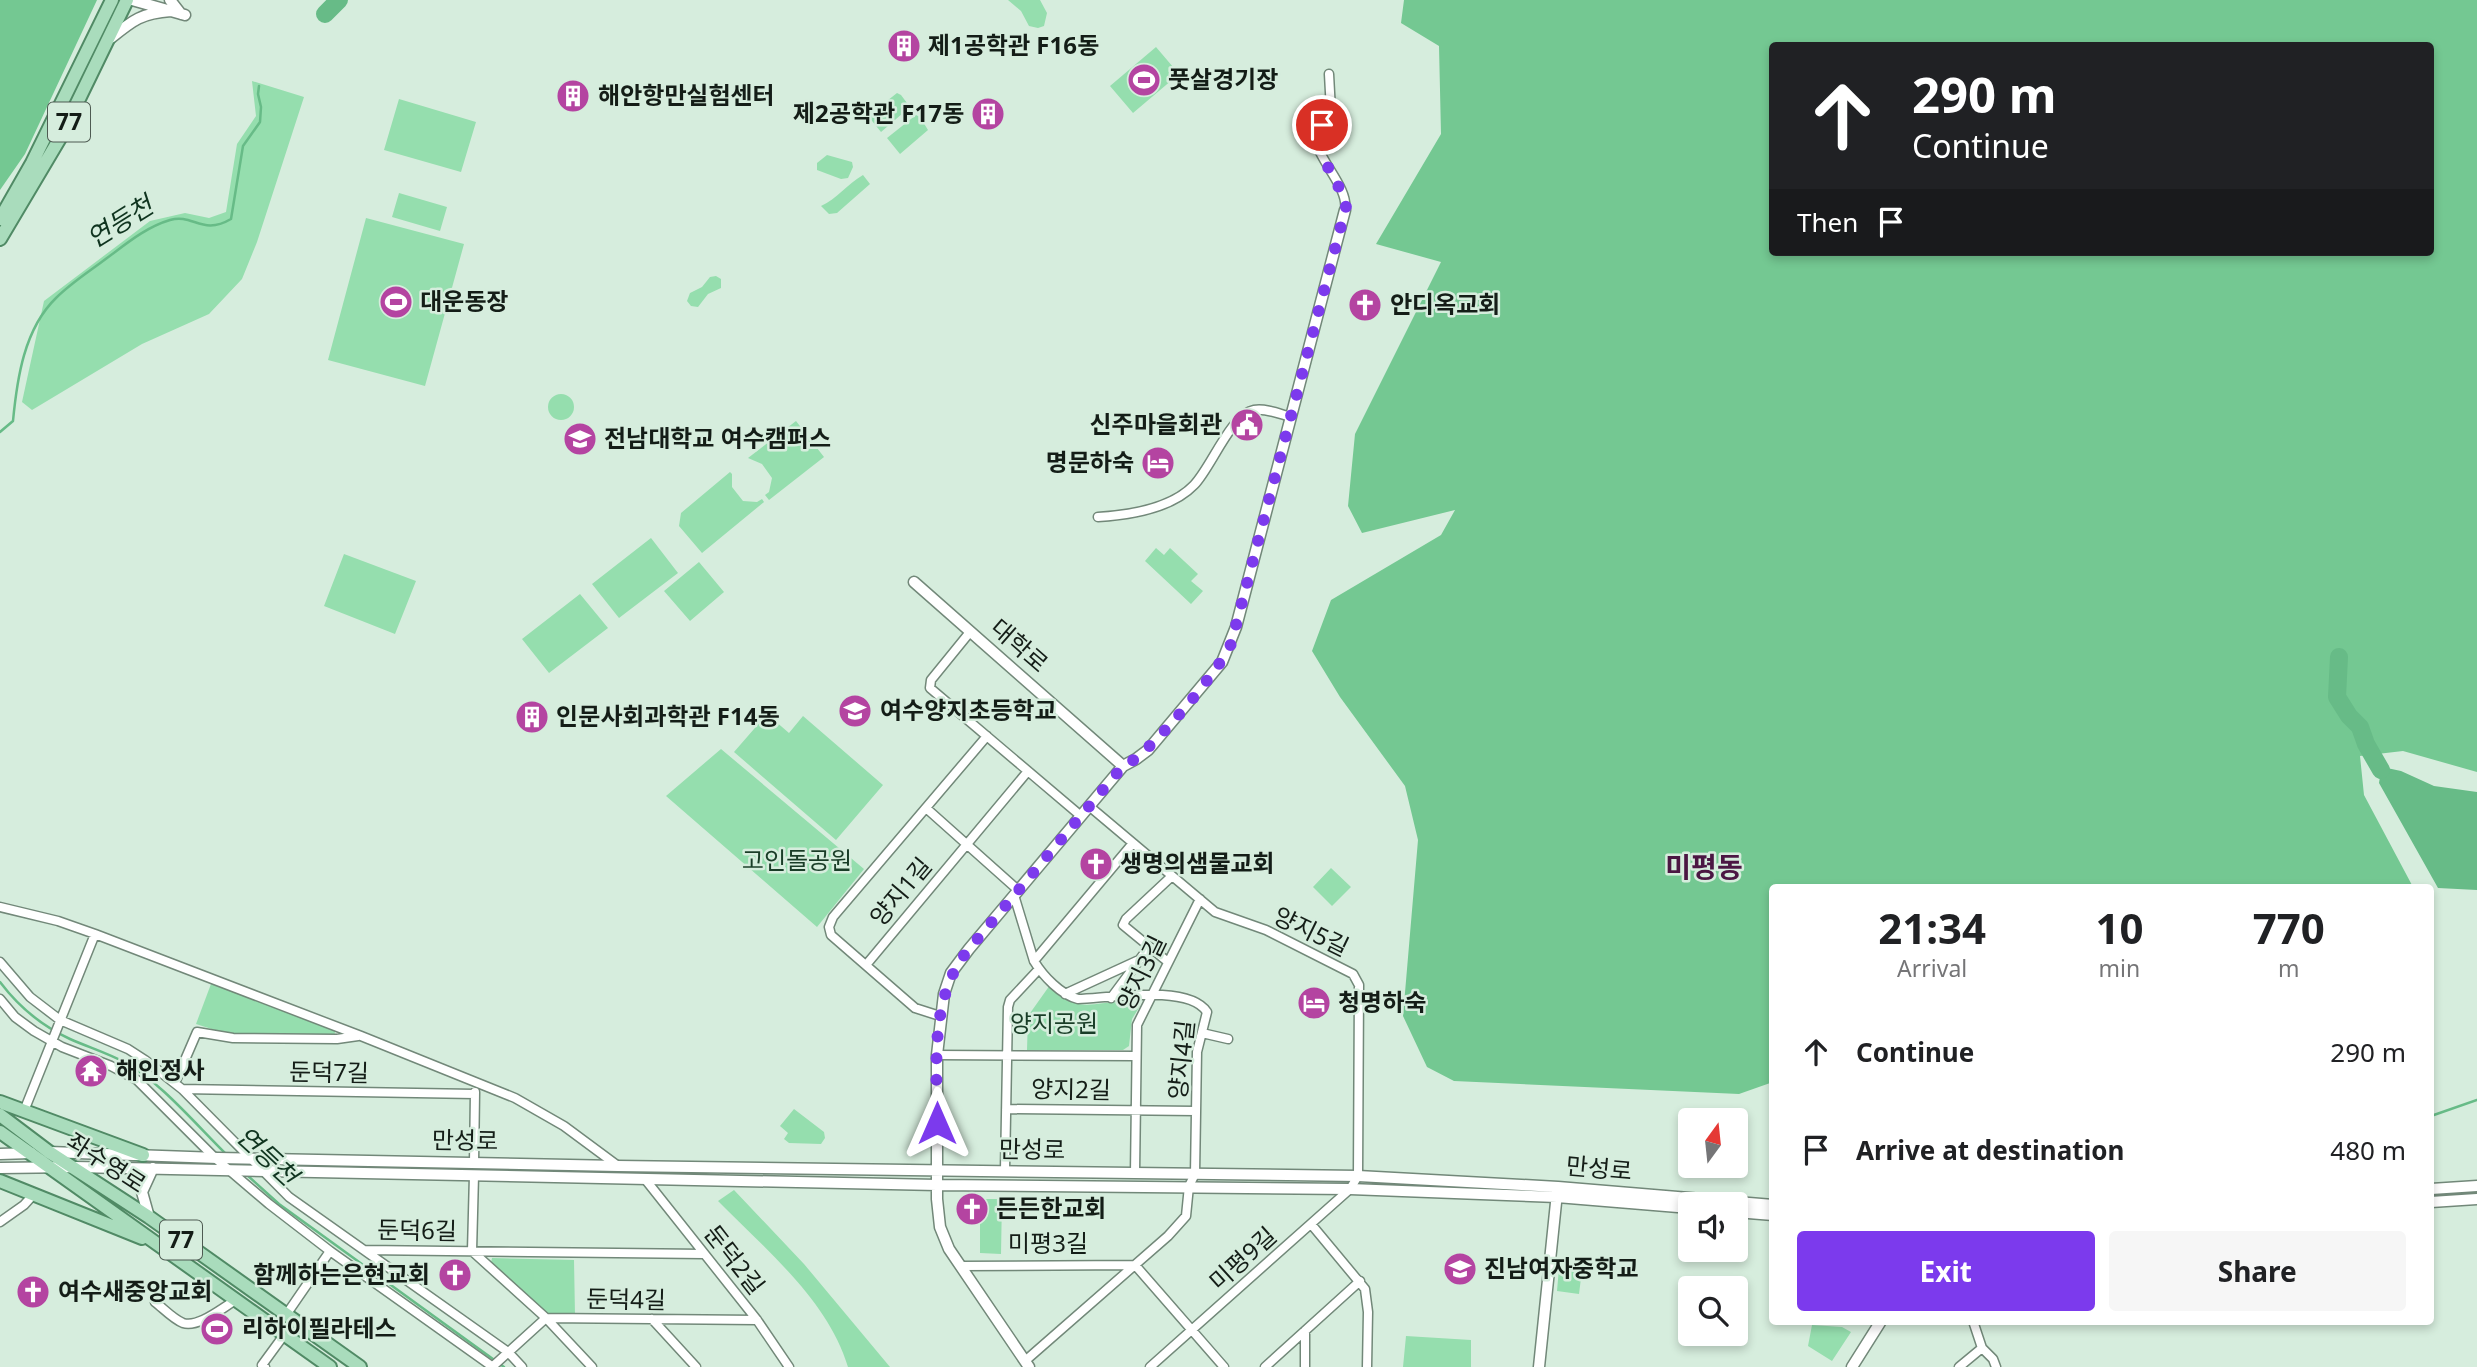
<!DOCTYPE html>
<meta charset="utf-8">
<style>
body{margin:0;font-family:"Noto Sans","Noto Sans KR",sans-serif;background:#f6f6f6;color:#202124;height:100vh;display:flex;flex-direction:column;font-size:26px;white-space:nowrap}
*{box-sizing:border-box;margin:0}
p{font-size:23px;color:#757577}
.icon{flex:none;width:38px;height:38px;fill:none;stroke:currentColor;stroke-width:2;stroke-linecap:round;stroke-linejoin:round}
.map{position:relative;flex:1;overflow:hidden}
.side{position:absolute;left:1769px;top:884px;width:665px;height:441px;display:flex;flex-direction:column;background:#fff;border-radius:7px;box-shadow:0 4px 10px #0003}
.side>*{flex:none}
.banner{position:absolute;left:1769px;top:42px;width:665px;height:214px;border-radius:7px;box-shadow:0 4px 10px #0003;background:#202124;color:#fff;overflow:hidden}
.needle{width:46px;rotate:15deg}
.buttons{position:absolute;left:1678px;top:1108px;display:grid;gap:14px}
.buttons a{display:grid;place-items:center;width:70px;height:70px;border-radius:7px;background:#fff;box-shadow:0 4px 10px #0003;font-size:35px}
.pin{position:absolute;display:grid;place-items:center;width:60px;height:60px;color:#fff;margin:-30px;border:4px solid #fff;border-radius:50%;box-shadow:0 2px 7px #0007}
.me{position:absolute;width:77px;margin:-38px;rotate:0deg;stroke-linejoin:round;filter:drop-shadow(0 0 5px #0008)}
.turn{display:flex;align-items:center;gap:24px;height:147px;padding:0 28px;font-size:32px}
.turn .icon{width:91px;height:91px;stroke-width:2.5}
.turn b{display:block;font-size:49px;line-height:60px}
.then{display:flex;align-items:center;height:66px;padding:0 28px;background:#0003;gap:14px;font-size:26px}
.eta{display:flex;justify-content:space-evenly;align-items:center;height:119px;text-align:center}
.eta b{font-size:42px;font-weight:700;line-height:49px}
.button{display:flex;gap:14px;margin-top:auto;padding:14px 28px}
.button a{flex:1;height:80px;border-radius:7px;background:#7c3aed;color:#fff;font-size:28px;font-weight:700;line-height:80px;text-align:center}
.button a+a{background:#f6f6f6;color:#202124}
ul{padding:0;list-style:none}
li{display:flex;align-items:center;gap:21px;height:98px;padding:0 28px}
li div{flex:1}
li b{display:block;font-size:26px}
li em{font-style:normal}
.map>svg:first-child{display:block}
.green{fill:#95deae}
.forest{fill:#74c892;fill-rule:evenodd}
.water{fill:#67bb87}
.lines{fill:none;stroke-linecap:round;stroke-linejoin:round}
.stream{stroke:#67bb87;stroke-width:2.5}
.river{stroke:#67bb87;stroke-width:18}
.minor-casing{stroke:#728879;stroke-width:11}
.tertiary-casing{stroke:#728879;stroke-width:13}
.primary-casing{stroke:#508a65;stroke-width:16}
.minor{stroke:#fff;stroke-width:8}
.tertiary{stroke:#fff;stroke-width:10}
.primary{stroke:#a9dcbc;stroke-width:12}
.route{stroke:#7c3aed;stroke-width:12;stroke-dasharray:0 21.6}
.labels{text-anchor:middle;stroke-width:5;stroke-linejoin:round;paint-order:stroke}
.shield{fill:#d6eddd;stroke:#4e5b52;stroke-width:2}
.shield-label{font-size:23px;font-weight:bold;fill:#141d17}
.poi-label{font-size:24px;font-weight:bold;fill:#141d17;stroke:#d6eddd;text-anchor:start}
.street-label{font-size:24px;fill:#141d17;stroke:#d6eddd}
.park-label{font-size:24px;fill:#193d27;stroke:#d6eddd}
.water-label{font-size:26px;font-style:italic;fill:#0f341f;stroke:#d6eddd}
.quarter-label{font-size:28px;font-weight:bold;fill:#4b1643;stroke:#d6eddd}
</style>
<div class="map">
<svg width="2477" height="1367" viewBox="0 0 2477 1367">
<rect width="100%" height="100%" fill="#d6eddd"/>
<path class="green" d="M 1008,0 L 1040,0 L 1047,13 L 1044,26 L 1038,28 L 1029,26 L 1021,11 Z
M 1156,47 L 1179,74 L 1133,113 L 1110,86 Z
M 252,81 L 304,97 L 257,242 L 242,279 L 209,314 L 142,344 L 32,410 L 22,402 L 44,301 L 150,221 L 185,213 L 209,218 L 226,212 L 237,144 L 256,116 Z
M 897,93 L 901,95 L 910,107 L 881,132 L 868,116 Z
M 399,99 L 476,122 L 461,172 L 384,150 Z
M 916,115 L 920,117 L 928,130 L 900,154 L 887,138 Z
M 827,155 L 852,162 L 853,167 L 848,178 L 841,179 L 817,170 L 817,163 Z
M 863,175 L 870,184 L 837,213 L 829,214 L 821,206 C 837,199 847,184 863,175 Z
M 399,193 L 447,207 L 440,231 L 392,217 Z
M 366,218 L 464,244 L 425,386 L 328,360 Z
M 716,276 L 721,279 L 721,288 L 708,294 L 698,307 L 691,306 L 687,301 L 690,293 L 702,287 L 710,277 Z
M548 407a13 13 0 1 1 26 0a13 13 0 1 1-26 0Z
M 796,421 L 824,457 L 769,500 L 765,495 L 769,492 L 772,478 L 762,464 L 748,458 Z
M 730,472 L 732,474 L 732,487 L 743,501 L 757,502 L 762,499 L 764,502 L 702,553 L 679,526 L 681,513 Z
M 651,538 L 678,573 L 619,618 L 592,584 Z
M 1156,548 L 1164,555 L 1170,548 L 1198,574 L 1191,581 L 1203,591 L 1191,604 L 1145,561 Z
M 344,554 L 416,581 L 395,634 L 324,606 Z
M 699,562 L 724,592 L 690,621 L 664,591 Z
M 580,594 L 608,628 L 549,673 L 522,639 Z
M 767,714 L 789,733 L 803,716 L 883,785 L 836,840 L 734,752 Z
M 721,749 L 864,869 L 817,927 L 666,796 Z
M 1331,868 L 1351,887 L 1332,906 L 1313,887 Z
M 211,984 L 336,1030 L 334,1035 L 224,1033 L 196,1024 Z
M 1050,985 C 1083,1023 1103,992 1140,1006 L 1132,1019 L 1129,1046 L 1123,1050 L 1027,1050 L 1028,1016 Z
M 794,1109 L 824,1132 L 825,1138 L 821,1144 L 789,1143 L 784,1139 L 788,1133 L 780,1126 Z
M 734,1190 L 804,1264 L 890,1367 L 848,1367 C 828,1300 765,1249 718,1201 Z
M 980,1199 L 1002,1199 L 1001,1254 L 980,1253 Z
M 492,1258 L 574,1260 L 575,1315 L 548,1315 L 491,1263 Z
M 1559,1268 L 1582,1270 L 1579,1294 L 1557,1291 Z
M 1812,1325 L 1842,1327 L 1851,1332 L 1832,1361 L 1808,1346 Z
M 1406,1336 L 1471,1340 L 1471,1367 L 1403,1367 Z"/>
<path class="forest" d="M 0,0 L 97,0 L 25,154 L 0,190 Z
M 1404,0 L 2477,0 L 2477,772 L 2403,751 L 2360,756 L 2364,795 L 2413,887 L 1773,887 L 1773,1082 L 1739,1094 L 1454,1081 L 1427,1067 L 1403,1016 L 1418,840 L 1405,786 L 1340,697 L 1312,651 L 1331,600 L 1441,535 L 1455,510 L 1362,533 L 1348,506 L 1355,434 L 1441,262 L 1376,244 L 1441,134 L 1439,46 L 1401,23 ZM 1773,46 L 2431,46 L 2431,252 L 1773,252 Z"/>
<path class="water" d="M 2387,768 L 2401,771 L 2434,786 L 2477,792 L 2477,890 L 2438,888 L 2379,783 L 2381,770 Z"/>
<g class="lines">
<path class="stream" d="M 0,432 L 13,421 C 17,379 24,329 56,298 C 71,283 90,271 107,258 C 126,244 146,227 170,220 C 193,213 202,236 231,219 L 243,146 L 260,122 L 261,107 L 258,94 L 259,86
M 0,982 C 18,1006 42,1026 70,1039 C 88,1047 107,1053 124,1062 C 160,1081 198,1127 228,1156
M 2431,1116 L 2477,1100
M 247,1175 L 279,1204 L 504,1367"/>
<path class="river" d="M 325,14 L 339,0
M 2339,657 L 2337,697 L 2349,716 L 2360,727 L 2366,744 L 2381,770"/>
<defs>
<path id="minor" d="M 1329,74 L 1331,111 L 1314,137 C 1319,161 1349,188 1345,210
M 1098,517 C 1130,515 1171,509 1194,485 C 1211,468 1231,414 1254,410 C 1266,408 1280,414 1291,417
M 970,632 L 931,680 L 930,688 L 1081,816
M 1089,806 L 1215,912 L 1266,930 L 1353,974 L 1359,985 L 1358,1176 L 1350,1189 L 1150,1367
M 926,808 L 1018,890
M 1014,895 L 1034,961 C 1043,976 1061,995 1078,999 C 1109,998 1189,984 1207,1012 L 1197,1052 L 1195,1174 L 1189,1186 L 1186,1216 L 1168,1236 L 1025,1361
M 0,907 L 58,921 L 95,934 L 361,1036 L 515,1098 L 564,1126 L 618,1166
M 1034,961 L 1133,843
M 0,962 L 30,997 L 60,1020 L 128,1049 L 145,1060 L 182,1089 L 289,1197 L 508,1352 L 522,1367
M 1168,962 L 1123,925 L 1126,919 L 1172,876
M 866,965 L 1028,771
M 1065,994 L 1139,960
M 1111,998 L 1149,947
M 0,999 L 15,1017 L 34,1031 L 62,1047 L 111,1066 L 137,1080 L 215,1158 L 269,1204 L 330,1251 L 493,1367
M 940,1016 L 915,1008 L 831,935 L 829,927 L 833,917 L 987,736
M 1202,1033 L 1228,1039
M 937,1055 L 1136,1056
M 175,1083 L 197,1032 L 233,1038 L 337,1039 L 358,1036
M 182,1089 L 475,1094
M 1006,1109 L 1196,1111
M 24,1111 L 95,934
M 474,1163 L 475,1092
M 1005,1170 L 1008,1007 L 1010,1000 L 1039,969
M 1135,1173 L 1137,1025 L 1200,899
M 474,1175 L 472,1251 L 546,1318 L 592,1367
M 645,1179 L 757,1320 L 789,1367
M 0,1222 L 24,1205 L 34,1194
M 1311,1224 L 1365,1289 L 1368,1312 L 1367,1367
M 365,1250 L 704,1254
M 1135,1265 L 1224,1367
M 961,1266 L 1135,1265
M 155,1302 C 163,1308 173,1319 183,1323 C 199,1328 223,1307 236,1300
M 286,1315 L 330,1251
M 652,1319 L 696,1367
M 1982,1348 L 1993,1359 L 1996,1367
M 265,1367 L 262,1365 L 284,1335
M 492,1367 L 546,1318 L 757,1320
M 1265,1367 L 1360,1281
M 1305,1367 L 1305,1331
M 1959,1367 L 1982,1348 L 1973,1321"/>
<path id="tertiary" d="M 132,0 L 185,15
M 170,0 L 181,14
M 111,38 C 133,20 142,13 171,11
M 914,582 L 1123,766
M 49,1152 L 218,1158 L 618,1166 L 1358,1176 L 1558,1187 L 1773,1205
M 0,1154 L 31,1153
M 0,1168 L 74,1167 L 937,1185 L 1350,1189 L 1557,1197 L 1690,1208
M 2431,1189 L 2477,1186
M 2431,1202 L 2477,1199
M 1736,1212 L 1773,1215
M 149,1217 L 142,1192 L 153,1168
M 1029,1367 L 949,1249 L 940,1227 L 937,1199 L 937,1055 L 944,994 L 951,973 L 969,949 L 1123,766 L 1136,759 L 1148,750 L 1222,662 L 1236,627 L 1345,210
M 1539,1367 L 1557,1193
M 1852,1367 L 1881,1321"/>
<path id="primary" d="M 0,219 L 32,163 L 112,0
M 0,239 L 60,138 L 127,0
M 0,1102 L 143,1155
M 0,1115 L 49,1152 L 149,1217 L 360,1367
M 0,1132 L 330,1367
M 0,1181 L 142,1238"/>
</defs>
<use href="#minor" class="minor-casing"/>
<use href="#tertiary" class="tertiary-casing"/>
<use href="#primary" class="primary-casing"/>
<use href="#minor" class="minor"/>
<use href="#tertiary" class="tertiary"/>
<use href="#primary" class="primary"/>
</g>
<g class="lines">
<path class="route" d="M 937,1123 C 937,1064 929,997 969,949 L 1123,766 C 1147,758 1221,668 1231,644 L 1346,207 L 1342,193 L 1315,143 L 1314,135 L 1322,125"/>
</g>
<defs>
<symbol id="building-disc" viewBox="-11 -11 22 22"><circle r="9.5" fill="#b444a1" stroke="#d6eddd"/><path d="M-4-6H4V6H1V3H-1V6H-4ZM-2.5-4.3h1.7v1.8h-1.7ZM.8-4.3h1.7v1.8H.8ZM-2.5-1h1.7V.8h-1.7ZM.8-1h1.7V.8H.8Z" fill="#fff"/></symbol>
<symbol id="stadium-disc" viewBox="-11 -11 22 22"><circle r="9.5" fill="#b444a1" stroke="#d6eddd"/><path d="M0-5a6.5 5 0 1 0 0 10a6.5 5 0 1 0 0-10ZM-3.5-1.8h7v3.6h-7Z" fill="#fff"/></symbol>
<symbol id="church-disc" viewBox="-11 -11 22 22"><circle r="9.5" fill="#b444a1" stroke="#d6eddd"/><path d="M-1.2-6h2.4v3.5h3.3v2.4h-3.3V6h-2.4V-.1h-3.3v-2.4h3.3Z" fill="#fff"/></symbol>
<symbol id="civic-disc" viewBox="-11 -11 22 22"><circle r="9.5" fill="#b444a1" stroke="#d6eddd"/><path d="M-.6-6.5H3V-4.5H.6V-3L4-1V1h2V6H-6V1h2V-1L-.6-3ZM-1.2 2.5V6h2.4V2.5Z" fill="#fff"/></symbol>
<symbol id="university-disc" viewBox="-11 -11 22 22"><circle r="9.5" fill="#b444a1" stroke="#d6eddd"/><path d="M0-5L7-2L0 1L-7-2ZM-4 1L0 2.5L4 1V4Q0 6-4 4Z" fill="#fff"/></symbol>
<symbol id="hotel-disc" viewBox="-11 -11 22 22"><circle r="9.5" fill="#b444a1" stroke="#d6eddd"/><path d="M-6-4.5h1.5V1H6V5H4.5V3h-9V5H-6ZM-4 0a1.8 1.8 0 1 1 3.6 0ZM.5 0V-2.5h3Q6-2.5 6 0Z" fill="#fff"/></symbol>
<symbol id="school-disc" viewBox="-11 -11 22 22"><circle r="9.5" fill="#b444a1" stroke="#d6eddd"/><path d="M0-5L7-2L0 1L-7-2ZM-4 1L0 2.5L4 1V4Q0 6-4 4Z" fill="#fff"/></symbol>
<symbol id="temple-disc" viewBox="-11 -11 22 22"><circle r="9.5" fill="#b444a1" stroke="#d6eddd"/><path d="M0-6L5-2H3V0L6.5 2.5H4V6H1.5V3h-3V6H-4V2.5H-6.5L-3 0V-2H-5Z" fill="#fff"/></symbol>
</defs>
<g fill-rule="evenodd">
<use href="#building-disc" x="885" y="27" width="38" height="38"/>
<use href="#stadium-disc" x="1125" y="61" width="38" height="38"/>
<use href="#building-disc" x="554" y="77" width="38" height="38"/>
<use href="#building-disc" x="969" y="95" width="38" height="38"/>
<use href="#stadium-disc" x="377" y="283" width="38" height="38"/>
<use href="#church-disc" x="1346" y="286" width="38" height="38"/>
<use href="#civic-disc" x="1228" y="406" width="38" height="38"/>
<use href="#university-disc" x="561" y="420" width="38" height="38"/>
<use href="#hotel-disc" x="1139" y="444" width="38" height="38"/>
<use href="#school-disc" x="836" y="692" width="38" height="38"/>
<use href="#building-disc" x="513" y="698" width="38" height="38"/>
<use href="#church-disc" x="1077" y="845" width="38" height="38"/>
<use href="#hotel-disc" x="1295" y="984" width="38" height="38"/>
<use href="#temple-disc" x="72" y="1052" width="38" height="38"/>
<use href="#church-disc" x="953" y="1190" width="38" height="38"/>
<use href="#school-disc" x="1441" y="1250" width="38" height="38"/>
<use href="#church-disc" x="436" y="1256" width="38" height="38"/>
<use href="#church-disc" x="14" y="1273" width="38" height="38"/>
<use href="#stadium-disc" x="198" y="1310" width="38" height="38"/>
</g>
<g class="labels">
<g class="shield">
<rect x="48" y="102.5" width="42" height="39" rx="5"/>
<rect x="160" y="1220.5" width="42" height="39" rx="5"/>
</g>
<g class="shield-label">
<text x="69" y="130">77</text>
<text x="181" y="1248">77</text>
</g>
<g class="poi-label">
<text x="928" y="54">제1공학관 F16동</text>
<text x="1168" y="88">풋살경기장</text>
<text x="598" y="104">해안항만실험센터</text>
<text x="964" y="122" text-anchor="end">제2공학관 F17동</text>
<text x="420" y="310">대운동장</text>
<text x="1390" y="313">안디옥교회</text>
<text x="1222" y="433" text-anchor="end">신주마을회관</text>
<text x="604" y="447">전남대학교 여수캠퍼스</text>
<text x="1134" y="471" text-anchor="end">명문하숙</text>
<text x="880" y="719">여수양지초등학교</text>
<text x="556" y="725">인문사회과학관 F14동</text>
<text x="1120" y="872">생명의샘물교회</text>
<text x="1338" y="1011">청명하숙</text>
<text x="116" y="1079">해인정사</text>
<text x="996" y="1217">든든한교회</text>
<text x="1484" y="1277">진남여자중학교</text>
<text x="430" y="1283" text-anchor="end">함께하는은현교회</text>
<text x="58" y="1300">여수새중앙교회</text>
<text x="242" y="1337">리하이필라테스</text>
</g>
<g class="street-label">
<text transform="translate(1019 646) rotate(41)" y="8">대학로</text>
<text transform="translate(901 892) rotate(-50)" y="8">양지1길</text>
<text transform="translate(1311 932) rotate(26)" y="8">양지5길</text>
<text transform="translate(1142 973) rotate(-64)" y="8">양지3길</text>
<text transform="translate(1182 1060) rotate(-84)" y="8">양지4길</text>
<text transform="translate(329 1073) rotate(1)" y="8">둔덕7길</text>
<text transform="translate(1071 1090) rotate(1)" y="8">양지2길</text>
<text transform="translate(465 1141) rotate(1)" y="8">만성로</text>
<text transform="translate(1032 1150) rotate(1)" y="8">만성로</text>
<text transform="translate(106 1163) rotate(33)" y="8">좌수영로</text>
<text transform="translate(1599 1169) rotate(5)" y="8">만성로</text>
<text transform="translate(417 1231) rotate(1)" y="8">둔덕6길</text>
<text x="1048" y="1252">미평3길</text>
<text transform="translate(1243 1259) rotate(-42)" y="8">미평9길</text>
<text transform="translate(734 1260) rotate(52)" y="8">둔덕2길</text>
<text transform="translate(626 1300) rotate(1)" y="8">둔덕4길</text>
</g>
<g class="park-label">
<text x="797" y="869">고인돌공원</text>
<text x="1054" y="1032">양지공원</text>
</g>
<g class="water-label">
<text transform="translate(120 222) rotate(-32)" y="9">연등천</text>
<text transform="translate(267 1156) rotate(43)" y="9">연등천</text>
</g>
<g class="quarter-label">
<text x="1704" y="877">미평동</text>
</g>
</g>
</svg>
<div class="buttons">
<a><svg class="needle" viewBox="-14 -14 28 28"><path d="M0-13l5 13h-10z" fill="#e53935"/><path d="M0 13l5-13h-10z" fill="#757577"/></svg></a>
<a><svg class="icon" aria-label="sound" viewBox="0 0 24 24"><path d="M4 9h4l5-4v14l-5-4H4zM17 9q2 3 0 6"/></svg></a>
<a><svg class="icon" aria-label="search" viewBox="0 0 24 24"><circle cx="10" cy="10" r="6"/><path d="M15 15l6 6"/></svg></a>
</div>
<div class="pin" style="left:1322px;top:125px;background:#d93025"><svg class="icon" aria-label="arrive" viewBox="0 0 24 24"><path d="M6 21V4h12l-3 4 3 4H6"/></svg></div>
<svg class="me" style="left:937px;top:1123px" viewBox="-20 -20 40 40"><path d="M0-17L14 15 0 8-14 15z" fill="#7c3aed" stroke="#fff" stroke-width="4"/></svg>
<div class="banner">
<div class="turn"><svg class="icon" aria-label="ahead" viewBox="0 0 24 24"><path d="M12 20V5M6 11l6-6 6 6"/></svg><div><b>290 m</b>Continue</div></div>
<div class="then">Then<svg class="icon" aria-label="arrive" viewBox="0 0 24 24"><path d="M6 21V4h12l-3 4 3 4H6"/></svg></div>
</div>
<section class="side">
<div class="eta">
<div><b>21:34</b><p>Arrival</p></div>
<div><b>10</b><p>min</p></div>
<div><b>770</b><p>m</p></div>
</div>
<ul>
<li><svg class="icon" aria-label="ahead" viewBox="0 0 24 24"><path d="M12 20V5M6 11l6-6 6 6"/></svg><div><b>Continue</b></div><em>290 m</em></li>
<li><svg class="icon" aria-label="arrive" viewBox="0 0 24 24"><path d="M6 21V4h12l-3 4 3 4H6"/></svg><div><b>Arrive at destination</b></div><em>480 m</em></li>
</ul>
<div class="button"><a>Exit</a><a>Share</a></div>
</section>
</div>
